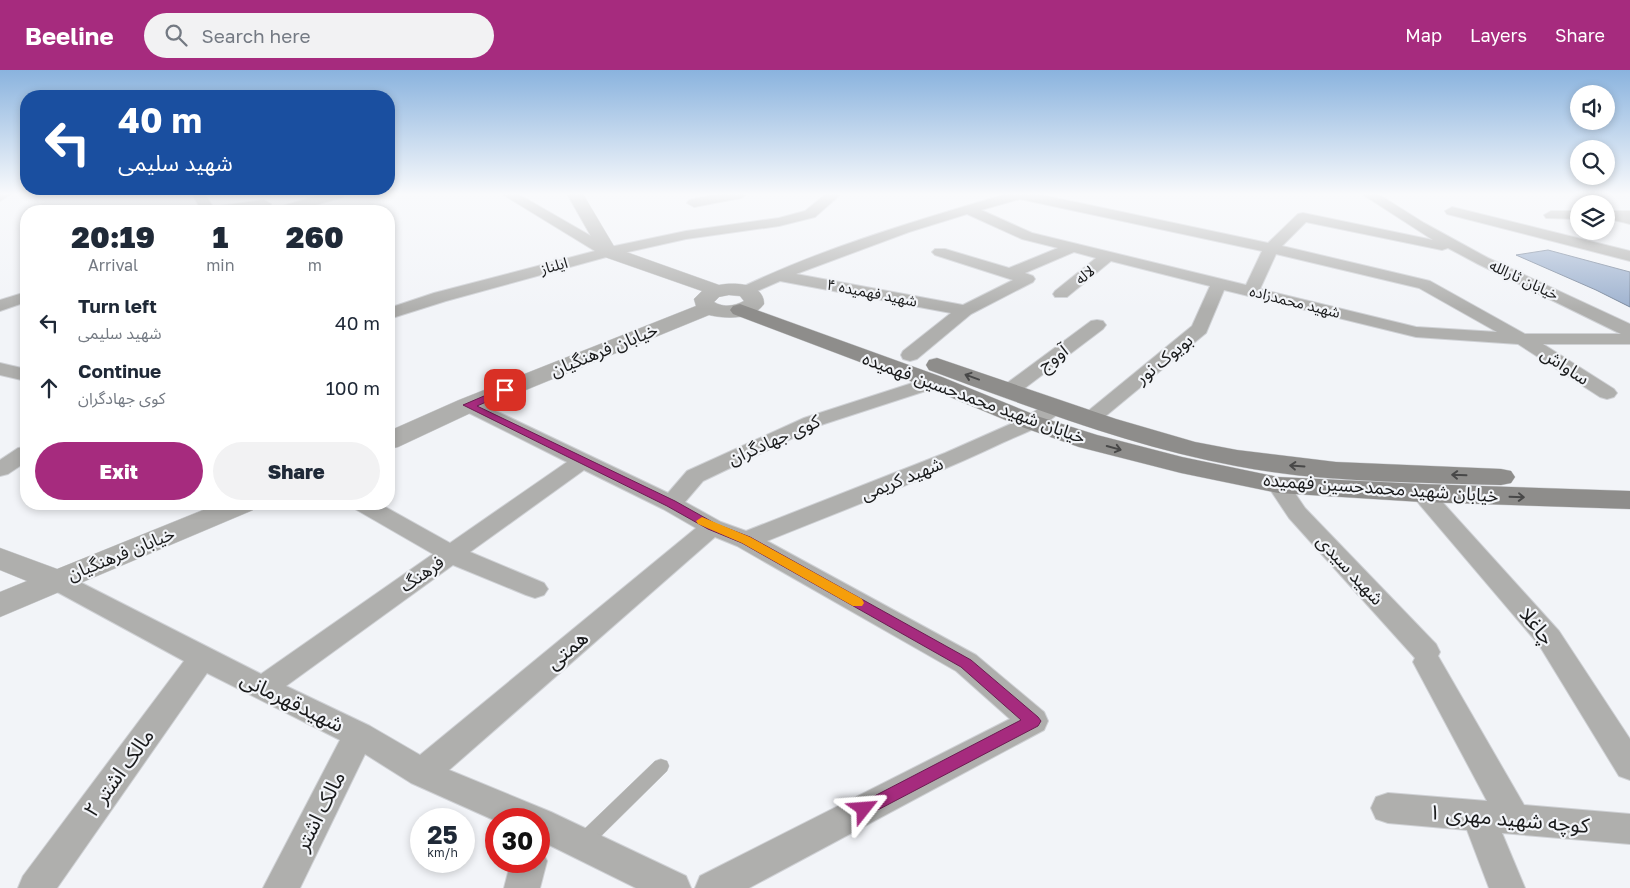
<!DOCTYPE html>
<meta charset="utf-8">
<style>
body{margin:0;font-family:"Golos Text","Noto Sans Arabic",sans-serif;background:#f2f2f3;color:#1f2937;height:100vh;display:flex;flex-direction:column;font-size:19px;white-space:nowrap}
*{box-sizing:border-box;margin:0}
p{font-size:16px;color:#747a83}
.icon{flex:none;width:28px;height:28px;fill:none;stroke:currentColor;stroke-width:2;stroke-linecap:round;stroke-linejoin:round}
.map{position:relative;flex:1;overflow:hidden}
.details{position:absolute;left:20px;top:135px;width:375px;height:305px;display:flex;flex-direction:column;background:#fff;border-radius:20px;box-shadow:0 2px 8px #0003}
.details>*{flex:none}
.banner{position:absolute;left:20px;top:20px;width:375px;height:105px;border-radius:20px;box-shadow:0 2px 8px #0003;background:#1a4fa0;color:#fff;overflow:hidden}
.controls{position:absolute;left:1570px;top:15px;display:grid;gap:10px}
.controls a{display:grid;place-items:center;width:45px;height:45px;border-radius:50%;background:#fff;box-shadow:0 2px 8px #0003;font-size:25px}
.speed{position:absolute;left:410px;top:738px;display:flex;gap:10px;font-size:25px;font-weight:700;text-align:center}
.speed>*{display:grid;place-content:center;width:65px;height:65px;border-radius:50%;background:#fff;box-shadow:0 2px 8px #0003;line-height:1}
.speed small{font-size:12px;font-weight:400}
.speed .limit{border:8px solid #d22;background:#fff;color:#111}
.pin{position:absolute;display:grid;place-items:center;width:42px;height:42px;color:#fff;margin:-21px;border-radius:10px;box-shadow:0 2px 8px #0006}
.me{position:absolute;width:55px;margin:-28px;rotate:62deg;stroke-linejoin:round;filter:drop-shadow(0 0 4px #0008)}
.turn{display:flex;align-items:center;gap:18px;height:105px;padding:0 15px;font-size:22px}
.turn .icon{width:65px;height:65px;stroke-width:2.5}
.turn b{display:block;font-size:35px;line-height:42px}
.eta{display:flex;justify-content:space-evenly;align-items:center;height:85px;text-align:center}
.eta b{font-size:30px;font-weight:800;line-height:35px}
.action{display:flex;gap:10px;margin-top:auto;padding:10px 15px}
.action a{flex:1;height:58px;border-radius:30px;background:#a62b7e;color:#fff;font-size:20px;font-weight:800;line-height:58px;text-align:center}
.action a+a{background:#f2f2f3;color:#1f2937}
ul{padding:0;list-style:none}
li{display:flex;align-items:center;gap:15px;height:65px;padding:0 15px}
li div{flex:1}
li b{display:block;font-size:19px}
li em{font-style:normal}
header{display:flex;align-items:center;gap:30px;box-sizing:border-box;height:70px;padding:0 25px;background:#a62b7e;color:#fff}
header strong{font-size:24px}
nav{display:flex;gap:28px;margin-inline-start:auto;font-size:18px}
.search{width:350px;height:45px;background:#f2f2f3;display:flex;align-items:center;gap:12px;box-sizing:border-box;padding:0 18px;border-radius:28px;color:#747a83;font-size:19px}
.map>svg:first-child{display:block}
.water{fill:#9eb2cf;stroke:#768499}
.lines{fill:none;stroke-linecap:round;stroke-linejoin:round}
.service-casing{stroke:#cfd1d5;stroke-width:1}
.minor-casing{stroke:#cfd1d5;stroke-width:2}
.tertiary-casing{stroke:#cfd1d5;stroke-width:1}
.secondary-casing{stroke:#cfd1d5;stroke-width:1}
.service{fill:#afafad;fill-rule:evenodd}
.minor{fill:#afafad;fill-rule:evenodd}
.tertiary{fill:#afafad;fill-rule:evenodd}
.secondary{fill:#8e8d8b;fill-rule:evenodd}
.oneway{stroke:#484848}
.route{fill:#a62b7e;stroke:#6c1c52}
.slow{fill:#f59e0b}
.labels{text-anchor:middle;stroke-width:4.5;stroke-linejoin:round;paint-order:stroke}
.far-street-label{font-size:15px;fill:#191a1b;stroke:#f2f4f8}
.street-label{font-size:18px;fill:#191a1b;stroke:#f2f4f8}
.near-street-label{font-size:21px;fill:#191a1b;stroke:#f2f4f8}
</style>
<header>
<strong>Beeline</strong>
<div class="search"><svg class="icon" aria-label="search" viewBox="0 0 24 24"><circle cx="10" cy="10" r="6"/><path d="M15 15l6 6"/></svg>Search here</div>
<nav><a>Map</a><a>Layers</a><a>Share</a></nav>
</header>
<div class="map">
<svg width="1630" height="818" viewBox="0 0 1630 818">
<rect width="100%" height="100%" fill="#f2f4f8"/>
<path class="water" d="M 1548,180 L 1630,202 L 1630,237 L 1596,220 L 1516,185 Z"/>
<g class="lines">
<defs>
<path id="service" d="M 661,689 L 667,691 L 669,696 L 667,701 L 588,779 L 582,781 L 576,779 L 573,773 L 576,767 L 655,691 Z"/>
<path id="minor" d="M 0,124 L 11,124 L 0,131 Z
M 192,124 L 205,124 L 213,137 L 264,130 L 271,134 C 262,145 217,141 202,141 Z
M 323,124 L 344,124 L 343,127 L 295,141 L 274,141 L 276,138 Z
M 502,124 L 518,124 L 610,177 L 686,161 L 779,148 L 805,141 L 826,124 L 841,124 L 815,147 L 779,156 L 686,169 L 610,186 L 446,231 L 389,249 L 389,238 L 434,223 L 595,181 Z
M 718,124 L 747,124 L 741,128 L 694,137 L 687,133 L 689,130 Z
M 1006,124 L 1037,124 L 1268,173 L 1298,144 L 1303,143 L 1433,170 L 1362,124 L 1378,124 L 1424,153 L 1488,188 L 1630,254 L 1630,274 L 1543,274 L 1614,319 L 1617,323 L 1614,327 L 1607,329 L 1600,327 L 1518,274 L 1416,267 L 1224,220 L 1206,263 L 1096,354 L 1089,356 L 1082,354 L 1079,350 L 1082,346 L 1192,256 L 1210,216 L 1111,191 L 1067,227 L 1055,227 L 1053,224 L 1055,221 L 1096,188 L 1074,182 L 1025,203 L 1033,206 L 1035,209 L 1033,212 L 971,244 L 917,289 L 910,291 L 903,289 L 901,285 L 903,281 L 951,243 L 780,211 L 746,226 L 740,224 L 738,221 L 740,218 C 825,177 916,151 1006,124 ZM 1020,129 L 1262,181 L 1246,215 L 1032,163 L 981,140 ZM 967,144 L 1022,169 L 1058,178 L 1009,198 L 945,179 L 935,179 L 932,182 L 935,185 L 1013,210 L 963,235 L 796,204 L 909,162 ZM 1306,152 L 1442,180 L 1448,178 L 1478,194 L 1621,264 L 1525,264 L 1430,211 L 1282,176 ZM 1276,184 L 1419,218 L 1497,262 L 1416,257 L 1260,219 Z
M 1452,137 L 1630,181 L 1630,191 L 1447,144 L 1445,141 Z
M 1551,141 L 1579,141 L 1579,149 L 1546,148 L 1544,145 Z
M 1611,141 L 1630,141 L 1630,154 L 1606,148 L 1606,142 Z
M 26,222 L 26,232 L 0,241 L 0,230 Z
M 1097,250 L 1103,251 L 1106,255 L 1103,259 L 1017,324 L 1010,326 L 1003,324 L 1000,320 L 1003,316 L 1091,251 Z
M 0,293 L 26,299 L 26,311 L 0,305 Z
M 934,306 L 941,308 L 944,312 L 941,316 L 818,356 L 703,411 L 685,432 L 721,452 L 746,461 L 945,383 L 1024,348 L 1046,334 L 1053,332 L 1060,334 L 1063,338 C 1052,354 1021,364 1004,372 C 926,409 846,439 767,471 L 976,585 L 1044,642 L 1048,651 L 1044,660 L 749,818 L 695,818 L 700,806 L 1010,649 L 956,601 L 737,476 L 715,467 L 449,700 L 551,742 L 686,806 L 691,818 L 636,818 L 539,770 L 539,749 L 496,749 L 496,751 L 411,713 L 365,684 L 300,818 L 263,818 L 340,670 L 207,603 L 57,818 L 18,818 L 23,806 L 184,591 L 48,517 L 44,511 L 48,505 L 57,502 L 66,505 L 261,604 L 433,484 L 355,439 L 352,434 L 380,434 L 450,473 L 567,392 L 461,339 L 458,335 L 461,331 L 468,329 L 475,331 L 668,423 L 687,401 L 804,348 ZM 584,400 L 663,439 L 696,458 L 420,685 L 370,656 L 286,616 L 453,495 L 526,525 L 535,528 L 544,525 L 548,519 L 544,513 L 470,482 Z
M 26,377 L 26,392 L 8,404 L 0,406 L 0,390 L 18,378 Z
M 1278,408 L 1286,410 L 1305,438 L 1436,574 L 1440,582 L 1438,586 L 1524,735 L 1630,744 L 1630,774 L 1502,763 L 1525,818 L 1489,818 L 1467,760 L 1388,753 L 1376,749 L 1371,738 L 1376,727 L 1388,723 L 1487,731 L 1413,592 L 1415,588 L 1289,448 L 1267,415 L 1270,410 Z
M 1428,423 L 1436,425 L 1559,561 L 1630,669 L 1630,710 L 1619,706 L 1539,575 L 1420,435 L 1416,430 L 1420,425 Z
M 539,778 L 541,779 L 547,791 L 540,818 L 504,818 L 511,791 L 539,791 Z"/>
<path id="tertiary" d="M 567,124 L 583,124 L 615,178 L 719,215 C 735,212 764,213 764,234 C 753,250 726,249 709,245 L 477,340 L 398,377 L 389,379 L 389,361 L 459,330 L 696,236 L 694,229 L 702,221 L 602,186 ZM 729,225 L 740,226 L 744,231 C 734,236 724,238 714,232 L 719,227 Z
M 218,434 L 257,434 L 253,440 L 0,547 L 0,522 L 27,511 L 0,500 L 0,478 L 57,499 Z"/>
<path id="secondary" d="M 740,234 L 942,307 L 1040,347 L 1097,365 L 1182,387 L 1278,407 L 1422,414 L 1630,421 L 1630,439 L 1422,432 L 1278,423 L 1181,403 L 1079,377 L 1022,357 L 926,317 L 733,244 L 730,240 L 733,236 Z
M 937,288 L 1116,349 L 1195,372 L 1237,380 L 1336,392 L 1501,399 L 1511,401 L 1515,407 L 1511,413 L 1501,415 C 1413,412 1323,413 1236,396 C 1130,376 1030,337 929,300 L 926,295 L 929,290 Z"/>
</defs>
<use href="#service" class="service-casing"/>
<use href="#minor" class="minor-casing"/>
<use href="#tertiary" class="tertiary-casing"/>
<use href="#secondary" class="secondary-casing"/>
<use href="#service" class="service"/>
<use href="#minor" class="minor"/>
<use href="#tertiary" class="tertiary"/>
<use href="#secondary" class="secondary"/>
</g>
<defs><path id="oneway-shaft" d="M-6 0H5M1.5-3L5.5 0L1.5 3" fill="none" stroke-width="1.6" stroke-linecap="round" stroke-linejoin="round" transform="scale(1.25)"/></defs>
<g class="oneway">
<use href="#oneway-shaft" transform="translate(972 307) rotate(-160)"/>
<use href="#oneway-shaft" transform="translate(1114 378) rotate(15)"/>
<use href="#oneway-shaft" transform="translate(1297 396) rotate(-176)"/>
<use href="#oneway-shaft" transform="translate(1459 405) rotate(-178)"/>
<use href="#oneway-shaft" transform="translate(1517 427) rotate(2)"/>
</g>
<linearGradient id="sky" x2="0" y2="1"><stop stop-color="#8ab3de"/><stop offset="0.52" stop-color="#f9fafc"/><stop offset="1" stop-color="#f9fafc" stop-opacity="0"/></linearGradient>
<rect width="1630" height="239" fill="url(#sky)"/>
<path class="route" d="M 505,317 L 510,320 L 509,322 L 477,336 L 675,431 L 716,454 L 750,467 L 971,590 L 1038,647 L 1041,651 L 1038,656 L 870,744 L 864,747 L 859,744 L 856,739 L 859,734 L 1021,650 L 961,597 L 742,473 L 708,459 L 667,436 L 463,335 Z"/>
<path class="slow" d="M 702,447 L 750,467 L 862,529 L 864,533 L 862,536 L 853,536 L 742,473 L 698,454 L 696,451 Z"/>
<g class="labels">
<g class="far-street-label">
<text transform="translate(554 196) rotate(-15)" y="5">ایلناز</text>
<text transform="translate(1085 205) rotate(-39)" y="5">لاله</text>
<text transform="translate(1524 210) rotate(25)" y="5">خیابان ثارالله</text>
<text transform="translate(872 223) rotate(11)" y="5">شهید فهمیده ۴</text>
<text transform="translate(1295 232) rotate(14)" y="5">شهید محمدزاده</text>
</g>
<g class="street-label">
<text transform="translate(604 280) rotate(-22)" y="6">خیابان فرهنگیان</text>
<text transform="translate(1053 288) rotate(-37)" y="6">آووج</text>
<text transform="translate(1164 289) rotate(-39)" y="6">بویوک نور</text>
<text transform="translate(1565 296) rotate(33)" y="6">ساواش</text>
<text transform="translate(974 328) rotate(20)" y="6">خیابان شهید محمدحسین فهمیده</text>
<text transform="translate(774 370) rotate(-24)" y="6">کوی جهادگران</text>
<text transform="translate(902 409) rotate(-22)" y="6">شهید کریمی</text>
<text transform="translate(1381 418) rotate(4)" y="6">خیابان شهید محمدحسین فهمیده</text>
<text transform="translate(121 484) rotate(-22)" y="6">خیابان فرهنگیان</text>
<text transform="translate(1350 500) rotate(47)" y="6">شهید سیدی</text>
<text transform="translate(422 504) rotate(-35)" y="6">فرهنگ</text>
</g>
<g class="near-street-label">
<text transform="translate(1537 556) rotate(51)" y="7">چاغلا</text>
<text transform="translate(567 580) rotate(-40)" y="7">همتی</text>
<text transform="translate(292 632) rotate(26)" y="7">شهیدقهرمانی</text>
<text transform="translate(119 703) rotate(-54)" y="7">مالک اشتر ۲</text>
<text transform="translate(320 741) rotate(-63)" y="7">مالک اشتر</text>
<text transform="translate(1509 749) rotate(5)" y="7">کوچه شهید مهری ۱</text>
</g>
</g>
</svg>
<div class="controls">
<a><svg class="icon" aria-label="sound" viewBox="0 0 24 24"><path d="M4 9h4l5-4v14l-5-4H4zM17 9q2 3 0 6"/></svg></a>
<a><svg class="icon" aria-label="search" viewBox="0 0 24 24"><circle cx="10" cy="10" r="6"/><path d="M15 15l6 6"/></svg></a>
<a><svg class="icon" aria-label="layers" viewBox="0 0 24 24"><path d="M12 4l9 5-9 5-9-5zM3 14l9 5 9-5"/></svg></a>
</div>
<div class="speed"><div>25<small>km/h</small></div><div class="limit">30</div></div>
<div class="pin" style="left:505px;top:320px;background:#d93025"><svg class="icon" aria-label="arrive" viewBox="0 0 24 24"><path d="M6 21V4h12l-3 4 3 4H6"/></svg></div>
<svg class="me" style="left:864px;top:739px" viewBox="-20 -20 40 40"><path d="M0-17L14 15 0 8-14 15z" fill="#a62b7e" stroke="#fff" stroke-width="4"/></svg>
<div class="banner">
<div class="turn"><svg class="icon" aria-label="left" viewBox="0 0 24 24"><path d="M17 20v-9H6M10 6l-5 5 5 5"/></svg><div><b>40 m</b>شهید سلیمی</div></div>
</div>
<section class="details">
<div class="eta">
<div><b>20:19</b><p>Arrival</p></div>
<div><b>1</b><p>min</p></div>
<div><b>260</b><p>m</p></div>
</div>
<ul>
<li><svg class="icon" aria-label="left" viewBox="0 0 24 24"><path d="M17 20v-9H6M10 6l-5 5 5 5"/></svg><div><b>Turn left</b><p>شهید سلیمی</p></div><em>40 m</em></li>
<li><svg class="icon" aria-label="ahead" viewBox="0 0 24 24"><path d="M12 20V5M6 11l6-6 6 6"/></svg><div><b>Continue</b><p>کوی جهادگران</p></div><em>100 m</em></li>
</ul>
<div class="action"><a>Exit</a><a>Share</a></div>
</section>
</div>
